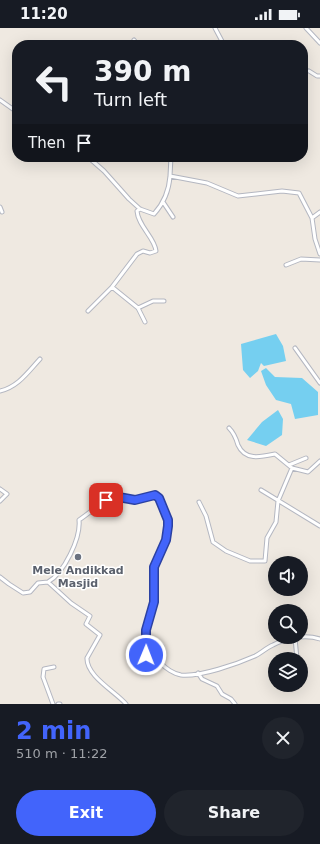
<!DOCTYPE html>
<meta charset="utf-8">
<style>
body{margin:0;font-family:"DejaVu Sans",sans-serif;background:#20242c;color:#f1f3f6;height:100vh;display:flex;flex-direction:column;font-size:15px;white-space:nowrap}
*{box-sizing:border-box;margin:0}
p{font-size:13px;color:#9ea1a6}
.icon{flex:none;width:22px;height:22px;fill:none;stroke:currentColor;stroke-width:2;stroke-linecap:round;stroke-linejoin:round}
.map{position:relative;height:676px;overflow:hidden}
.side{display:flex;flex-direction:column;background:#171b24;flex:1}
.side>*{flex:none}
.top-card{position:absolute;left:12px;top:12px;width:296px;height:122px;border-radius:16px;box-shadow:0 4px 16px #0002;background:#171b24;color:#f1f3f6;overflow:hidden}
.controls{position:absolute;left:268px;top:528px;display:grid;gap:8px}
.controls a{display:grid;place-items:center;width:40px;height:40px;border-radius:50%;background:#171b24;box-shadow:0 4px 16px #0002;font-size:20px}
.pin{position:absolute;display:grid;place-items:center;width:34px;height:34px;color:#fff;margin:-17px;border-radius:8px;box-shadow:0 2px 6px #0006}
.me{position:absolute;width:44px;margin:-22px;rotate:1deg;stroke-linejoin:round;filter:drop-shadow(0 0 3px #0008)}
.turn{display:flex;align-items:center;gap:14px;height:84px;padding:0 16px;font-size:18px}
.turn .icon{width:52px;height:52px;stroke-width:2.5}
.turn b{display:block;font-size:28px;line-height:34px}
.then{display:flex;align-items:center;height:38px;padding:0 16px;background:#0003;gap:8px;font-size:15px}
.round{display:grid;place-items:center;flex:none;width:42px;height:42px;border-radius:21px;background:#20242c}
.overview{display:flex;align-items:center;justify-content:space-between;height:68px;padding:0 16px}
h1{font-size:24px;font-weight:600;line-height:30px;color:#4264fb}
.primary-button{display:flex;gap:8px;margin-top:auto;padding:8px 16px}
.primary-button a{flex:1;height:46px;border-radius:24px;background:#4264fb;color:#fff;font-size:16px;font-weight:600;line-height:46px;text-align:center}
.primary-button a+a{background:#20242c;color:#f1f3f6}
.status{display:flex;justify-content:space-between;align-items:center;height:28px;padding:0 20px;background:#171b24;direction:ltr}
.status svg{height:11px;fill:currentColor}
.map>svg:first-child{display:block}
.water{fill:#75cff0}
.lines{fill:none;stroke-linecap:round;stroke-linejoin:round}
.minor-casing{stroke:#b4b7c1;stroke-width:5}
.minor{stroke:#fff;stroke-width:3}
.route-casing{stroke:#2b41a3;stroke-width:10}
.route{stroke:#4264fb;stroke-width:7}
.worship-dot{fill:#6b7280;stroke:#fff;stroke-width:1.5}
.labels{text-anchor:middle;stroke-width:3;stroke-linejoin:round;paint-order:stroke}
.worship-label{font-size:11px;font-weight:bold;fill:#5b616d;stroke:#fff}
</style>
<div class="status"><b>11:20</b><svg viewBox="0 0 49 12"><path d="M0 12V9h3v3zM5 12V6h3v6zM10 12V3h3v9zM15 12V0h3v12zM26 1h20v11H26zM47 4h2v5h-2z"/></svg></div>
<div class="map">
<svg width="320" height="676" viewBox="0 0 320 676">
<rect width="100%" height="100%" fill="#efe9e1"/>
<path class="water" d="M 276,306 L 283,318 L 286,333 L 264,338 L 261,335 L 258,343 L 250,350 L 243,342 L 241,316 Z
M 266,340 L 275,349 L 302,350 L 318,364 L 318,387 L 295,391 L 291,376 L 276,372 L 266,357 L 261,343 Z
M 278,382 L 283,391 L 282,407 L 266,418 L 247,412 L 262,394 Z"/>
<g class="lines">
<defs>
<path id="minor" d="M 215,0 L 224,17
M 306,0 L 320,15
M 134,12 L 138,17
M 309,43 L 317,48 L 320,48
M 0,72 L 17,84
M 88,129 L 104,143 L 129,171 L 140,181 L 154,186 C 164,175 169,163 170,148 L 207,155 L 238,168 L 282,163 L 299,165 L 312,190 L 315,211 L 320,226
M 170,148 L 171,129
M 163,174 L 173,189
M 0,179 L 2,184
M 140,181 L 137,183 C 138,198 155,210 156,223 L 150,225 L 143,223 L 137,226 L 112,259 L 138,280 L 145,294
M 312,190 L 320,184
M 286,237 L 301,231 L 320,232
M 138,280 L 153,273 L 164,273
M 88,283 L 112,259
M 295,320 L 320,355
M 0,363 C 18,359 28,344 40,331
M 229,400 C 234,405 236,410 238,417 C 245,433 261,429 275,426 L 292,440 L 308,444 L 320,433
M 289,437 L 306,430
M 0,461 L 7,466 L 0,473
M 261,462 L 320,498
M 199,474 L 206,488 L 213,514 L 226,523 L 250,533 L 265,533 L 267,510 L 276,494 L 278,473 L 292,440
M 0,549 L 9,556 L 23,565 L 30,564 L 38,555 L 48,554
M 295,610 L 297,631
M 198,645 L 202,651 L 217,658 L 222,666 L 231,671 L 235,676
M 297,657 L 297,658
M 53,676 L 43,649 L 44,641 L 54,639
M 58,676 L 60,676
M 126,676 C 116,664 86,648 87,630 L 100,607 L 86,596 L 90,588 L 71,575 L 48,554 C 64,545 81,510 79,492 C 91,484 100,475 113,468 L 135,472 L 155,467 L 159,470 L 168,492 L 168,498 L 166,512 L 154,539 L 154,574 L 146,602 L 146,627 L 150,628 L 160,617 L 162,618 L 161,635 C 165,640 174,646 181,647 C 200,649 237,636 255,628 C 261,625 266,620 273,617 C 286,610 305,606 320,611"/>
</defs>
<use href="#minor" class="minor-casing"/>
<use href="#minor" class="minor"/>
</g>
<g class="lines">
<defs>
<path id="route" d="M 106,472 L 113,468 L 135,472 L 155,467 L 159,470 L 168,492 L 168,498 L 166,512 L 154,539 L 154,574 L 146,602 L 146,627"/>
</defs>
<use href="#route" class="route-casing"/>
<use href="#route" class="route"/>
</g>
<circle class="worship-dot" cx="78" cy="529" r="4"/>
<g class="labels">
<g class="worship-label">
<text x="78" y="546">Mele Andikkad<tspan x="78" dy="13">Masjid</tspan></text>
</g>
</g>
</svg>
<div class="controls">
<a><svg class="icon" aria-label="sound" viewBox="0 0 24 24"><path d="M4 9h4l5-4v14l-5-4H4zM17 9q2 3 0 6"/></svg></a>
<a><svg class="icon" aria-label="search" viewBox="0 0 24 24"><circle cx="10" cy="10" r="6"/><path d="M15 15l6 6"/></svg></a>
<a><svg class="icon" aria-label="layers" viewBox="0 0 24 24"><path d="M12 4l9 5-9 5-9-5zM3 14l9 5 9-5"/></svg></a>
</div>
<div class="pin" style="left:106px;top:472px;background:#d93025"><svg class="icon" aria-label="arrive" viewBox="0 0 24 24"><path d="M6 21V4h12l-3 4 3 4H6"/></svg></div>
<svg class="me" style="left:146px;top:627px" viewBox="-20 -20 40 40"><circle r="17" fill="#4264fb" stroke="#fff" stroke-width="3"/><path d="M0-11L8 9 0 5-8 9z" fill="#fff"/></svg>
<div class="top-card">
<div class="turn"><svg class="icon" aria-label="left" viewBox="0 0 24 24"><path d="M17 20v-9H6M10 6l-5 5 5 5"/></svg><div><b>390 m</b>Turn left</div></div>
<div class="then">Then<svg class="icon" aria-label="arrive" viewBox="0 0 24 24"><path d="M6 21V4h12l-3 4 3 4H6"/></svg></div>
</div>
</div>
<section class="side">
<div class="overview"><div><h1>2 min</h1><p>510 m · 11:22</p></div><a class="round"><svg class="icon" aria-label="close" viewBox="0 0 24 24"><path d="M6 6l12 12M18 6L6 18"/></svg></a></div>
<div class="primary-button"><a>Exit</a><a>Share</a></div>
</section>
